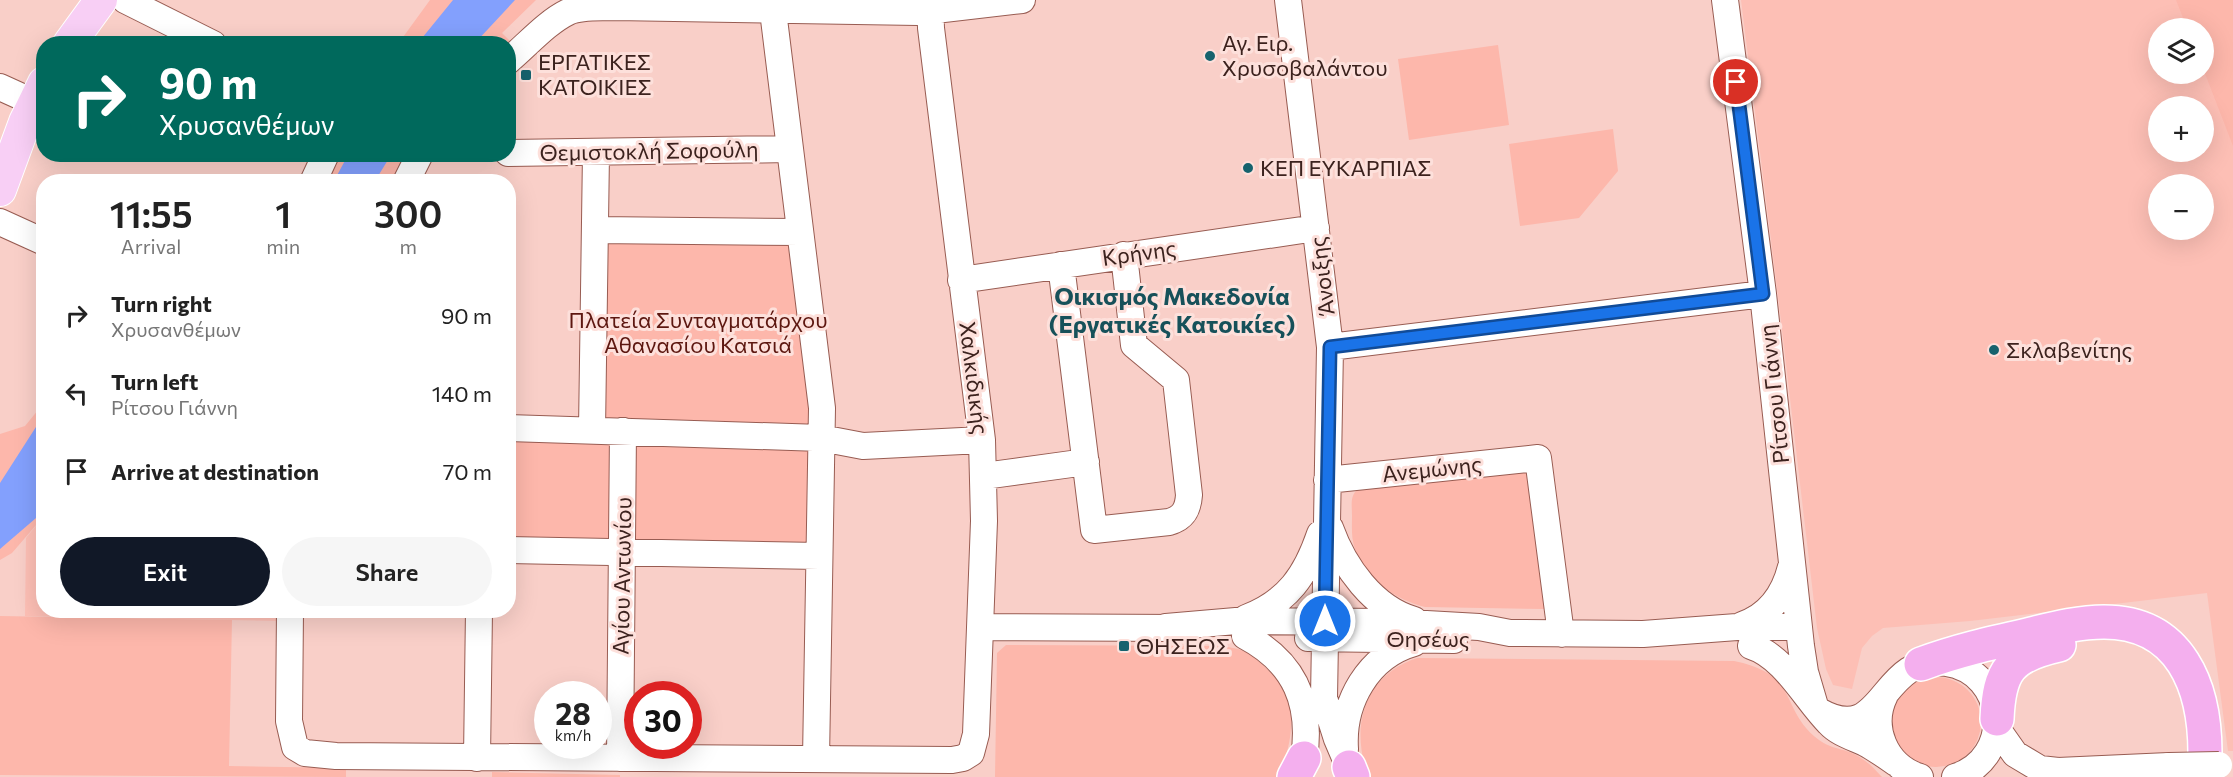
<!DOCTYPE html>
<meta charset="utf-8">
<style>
body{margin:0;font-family:Commissioner,sans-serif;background:#f6f6f6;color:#222;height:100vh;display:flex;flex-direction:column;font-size:22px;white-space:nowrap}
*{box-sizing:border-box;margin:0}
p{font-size:20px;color:#767676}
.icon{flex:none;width:33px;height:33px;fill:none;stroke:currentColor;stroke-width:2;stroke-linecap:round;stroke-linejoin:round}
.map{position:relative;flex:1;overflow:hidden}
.details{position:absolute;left:36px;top:174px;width:480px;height:444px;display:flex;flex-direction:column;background:#fff;border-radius:24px;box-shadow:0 6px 24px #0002}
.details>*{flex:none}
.guide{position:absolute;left:36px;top:36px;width:480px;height:126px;border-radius:24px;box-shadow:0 6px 24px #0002;background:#00695c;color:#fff;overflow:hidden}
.fabs{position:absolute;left:2148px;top:18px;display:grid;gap:12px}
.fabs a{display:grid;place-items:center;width:66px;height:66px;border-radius:50%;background:#fff;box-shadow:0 6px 24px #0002;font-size:30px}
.speed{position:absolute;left:534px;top:681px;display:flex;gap:12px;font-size:30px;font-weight:700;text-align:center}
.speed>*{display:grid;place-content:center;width:78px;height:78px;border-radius:50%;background:#fff;box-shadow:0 6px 24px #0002;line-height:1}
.speed small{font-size:15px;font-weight:400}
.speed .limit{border:9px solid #d22;background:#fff;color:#111}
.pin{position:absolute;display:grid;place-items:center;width:51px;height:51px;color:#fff;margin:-26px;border:3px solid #fff;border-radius:50%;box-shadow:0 2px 6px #0007}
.me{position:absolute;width:66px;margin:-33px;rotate:0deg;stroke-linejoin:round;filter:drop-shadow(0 0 4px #0008)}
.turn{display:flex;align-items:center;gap:21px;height:126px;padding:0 24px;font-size:27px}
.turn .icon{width:78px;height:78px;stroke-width:2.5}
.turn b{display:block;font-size:42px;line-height:51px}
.eta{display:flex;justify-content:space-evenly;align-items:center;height:102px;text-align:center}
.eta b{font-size:36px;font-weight:600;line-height:42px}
.action{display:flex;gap:12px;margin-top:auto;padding:12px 24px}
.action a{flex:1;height:69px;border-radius:36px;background:#111827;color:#fff;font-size:24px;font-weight:600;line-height:69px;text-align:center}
.action a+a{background:#f6f6f6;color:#222}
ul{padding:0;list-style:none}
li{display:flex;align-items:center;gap:18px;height:78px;padding:0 24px}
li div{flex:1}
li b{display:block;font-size:22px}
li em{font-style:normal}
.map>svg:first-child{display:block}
.built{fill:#fdbfb5;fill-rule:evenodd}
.green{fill:#fdb7ab}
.water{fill:#83a0fd}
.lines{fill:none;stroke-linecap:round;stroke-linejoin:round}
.minor-casing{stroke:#985c52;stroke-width:28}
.major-casing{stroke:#fff;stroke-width:34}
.highway-casing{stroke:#fff;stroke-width:36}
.minor{stroke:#fff;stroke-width:26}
.major{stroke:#f8cff5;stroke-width:32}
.highway{stroke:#f4afee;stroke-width:33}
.minor-bridge-casing{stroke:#985c52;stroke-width:28;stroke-linecap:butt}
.minor-bridge{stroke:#fff;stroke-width:26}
.route-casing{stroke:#114b97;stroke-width:15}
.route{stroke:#1a73e8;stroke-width:10}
.poi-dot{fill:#16626d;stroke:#fde0db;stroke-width:2}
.labels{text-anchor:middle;stroke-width:6;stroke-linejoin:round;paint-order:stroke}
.poi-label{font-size:22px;fill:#3c221e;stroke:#fde0db;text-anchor:start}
.street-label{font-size:22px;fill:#3c221e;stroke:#fde0db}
.park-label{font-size:22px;fill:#5d1710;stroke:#fde0db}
.neighbourhood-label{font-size:24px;font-weight:bold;fill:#17515a;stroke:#fde0db}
</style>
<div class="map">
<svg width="2233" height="777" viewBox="0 0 2233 777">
<rect width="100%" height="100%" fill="#f9cfc8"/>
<path class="built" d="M 1741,0 L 2203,0 L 2233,75 L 2233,751 L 2228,751 L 2207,593 L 1970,621 L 1883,628 L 1872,636 L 1862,648 L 1852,689 L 1833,685 L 1826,669 L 1817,628 L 1778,296 ZM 2158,28 L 2204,28 L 2204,74 L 2158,74 ZM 2158,106 L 2204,106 L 2204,152 L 2158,152 ZM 2158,184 L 2204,184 L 2204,230 L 2158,230 Z
M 43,517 L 44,610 L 280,611 L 280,621 L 25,616 L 26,538 Z"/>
<path class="green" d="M 430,0 L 536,0 L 502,33 L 513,44 L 509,49 L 508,44 L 398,44 Z
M 2176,0 L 2233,0 L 2233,146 L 2204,71 L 2204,28 L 2187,28 Z
M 1498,45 L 1509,125 L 1409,140 L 1398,59 Z
M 1613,129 L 1618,171 L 1579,218 L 1520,226 L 1509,144 Z
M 336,155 L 411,155 L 397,181 L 323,182 Z
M 596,230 L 800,232 L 821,438 L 592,430 Z
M 43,404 L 43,517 L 12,553 L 0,560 L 0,434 L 25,426 Z
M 509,436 L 617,439 L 616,547 L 509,546 Z
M 636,439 L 812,441 L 811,549 L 635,546 Z
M 1528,470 L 1545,609 L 1425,607 C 1396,600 1365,579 1355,549 C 1351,538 1352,527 1352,516 C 1352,504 1349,494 1361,487 Z
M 0,616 L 232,620 L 229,766 L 346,768 L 346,777 L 0,775 Z
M 1006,645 L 1219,646 C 1228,647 1238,648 1246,652 C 1257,658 1280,680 1285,692 C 1297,717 1290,753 1277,777 L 995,777 L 997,653 Z
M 1417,658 L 1734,661 C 1802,675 1778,709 1819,740 C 1828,747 1838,748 1849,752 C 1863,757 1872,766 1882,777 L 1369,777 C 1349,728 1364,675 1417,658 Z
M1891 722a45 45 0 1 1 90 0a45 45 0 1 1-90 0Z
M 492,772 L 620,775 L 620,777 L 492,777 Z"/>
<path class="water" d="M 453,0 L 515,0 L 475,43 L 418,43 Z
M 348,155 L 348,154 L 391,155 L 375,181 L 334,181 Z
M 43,416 L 43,512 L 0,549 L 0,483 Z"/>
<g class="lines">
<defs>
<path id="minor" d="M 125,0 L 213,44
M 1288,0 L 1330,347 L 1324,698 L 1337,739 L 1349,767
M 1725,0 L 1763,294 L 1801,646 L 1805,672 L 1815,706
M 773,11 L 822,408 L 816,759
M 508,61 C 526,46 547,22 568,12 C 581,6 601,8 615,7 L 918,12 L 1022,0
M 0,87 L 33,102
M 508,153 L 789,149
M 313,182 L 326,154
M 406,182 L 420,154
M 0,222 L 44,242
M 596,230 L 800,232
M 1061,265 L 1094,530 L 1169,522 C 1183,518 1188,510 1189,495 L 1176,380 L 1134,345 L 1124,255
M 961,280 L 1316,228
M 1330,347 L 1763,294
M 508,428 L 821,438 L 863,446 L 982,440
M 592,430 L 596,153
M 984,476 L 1086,462
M 1327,480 L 1538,458 L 1561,634
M 1330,528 C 1344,567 1373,608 1414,620
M 508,550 L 819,556
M 290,610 L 289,721 L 295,747 L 305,753 L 336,756 L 952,760 L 963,758 L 971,753 L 976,734 L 984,521 L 982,440 L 931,28 L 930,0
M 1246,618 C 1288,602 1306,575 1320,534
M 1742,625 C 1769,616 1784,595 1791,567
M 981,627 L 1182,628
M 1166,627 L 1236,621 L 1391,622 L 1479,627 L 1510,633 L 1643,634 L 1737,627 L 1799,627
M 1245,636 C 1296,663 1312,704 1304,758
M 1308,638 L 1454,640
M 1751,646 C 1784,656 1806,700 1829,723 C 1838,733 1852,737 1865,743 C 1876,749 1886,756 1896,763
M 1885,695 C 1869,727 1885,766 1920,777
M 1819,711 C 1886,749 1878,653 1946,663 C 2008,672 2015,758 1955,777
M 1996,727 L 2015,754 L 2040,769 L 2058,771 L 2169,766
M 1345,749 C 1342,702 1368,656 1414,643
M 477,758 L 479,610
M 620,758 L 623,431"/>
<path id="major" d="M 69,44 L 101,0
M 0,190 L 25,122 L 44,83"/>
<path id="highway" d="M 1921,664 C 1956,651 1991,643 2027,635 C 2052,629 2078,622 2104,622 C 2181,622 2205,687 2205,753
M 1997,719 C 1999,670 2010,656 2059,645
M 1349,767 L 1353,777
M 1294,777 L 1304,758"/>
</defs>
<use href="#minor" class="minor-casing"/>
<use href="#major" class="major-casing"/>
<use href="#highway" class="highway-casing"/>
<use href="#minor" class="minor"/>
<use href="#major" class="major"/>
<use href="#highway" class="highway"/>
<defs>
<path id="minor-bridge" d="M 2169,766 L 2219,765"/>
</defs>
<use href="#minor-bridge" class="minor-bridge-casing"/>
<use href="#minor-bridge" class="minor-bridge"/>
</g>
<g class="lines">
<defs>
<path id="route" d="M 1325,621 L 1330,347 L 1763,294 L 1736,82"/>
</defs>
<use href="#route" class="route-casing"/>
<use href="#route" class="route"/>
</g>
<g class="poi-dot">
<circle cx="1210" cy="56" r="6"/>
<rect x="520" y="69" width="12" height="12" rx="3"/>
<circle cx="1248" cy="168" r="6"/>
<circle cx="1994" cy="350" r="6"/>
<rect x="1118" y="640" width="12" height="12" rx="3"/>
</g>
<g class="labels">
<g class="poi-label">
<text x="1222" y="51">Αγ. Ειρ.<tspan x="1222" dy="25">Χρυσοβαλάντου</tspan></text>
<text x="538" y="70">ΕΡΓΑΤΙΚΕΣ<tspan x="538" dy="25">ΚΑΤΟΙΚΙΕΣ</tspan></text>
<text x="1260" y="176">ΚΕΠ ΕΥΚΑΡΠΙΑΣ</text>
<text x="2006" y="358">Σκλαβενίτης</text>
<text x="1136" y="654">ΘΗΣΕΩΣ</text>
</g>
<g class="street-label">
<text transform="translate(649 151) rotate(-1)" y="8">Θεμιστοκλή Σοφούλη</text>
<text transform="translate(1139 253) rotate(-8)" y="8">Κρήνης</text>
<text transform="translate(1322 276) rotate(-97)" y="8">Άνοιξης</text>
<text transform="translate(974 378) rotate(83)" y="8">Χαλκιδικής</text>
<text transform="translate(1774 394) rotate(-96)" y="8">Ρίτσου Γιάννη</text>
<text transform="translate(1432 469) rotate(-6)" y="8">Ανεμώνης</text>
<text transform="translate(622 576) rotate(-89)" y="8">Αγίου Αντωνίου</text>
<text x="1428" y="647">Θησέως</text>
</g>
<g class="park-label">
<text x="698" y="328">Πλατεία Συνταγματάρχου<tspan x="698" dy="25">Αθανασίου Κατσιά</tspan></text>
</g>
<g class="neighbourhood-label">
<text x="1172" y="305">Οικισμός Μακεδονία<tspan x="1172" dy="28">(Εργατικές Κατοικίες)</tspan></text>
</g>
</g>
</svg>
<div class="fabs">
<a><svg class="icon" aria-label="layers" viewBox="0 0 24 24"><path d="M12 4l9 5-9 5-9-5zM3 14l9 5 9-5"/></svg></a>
<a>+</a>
<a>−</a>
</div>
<div class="speed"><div>28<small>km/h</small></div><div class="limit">30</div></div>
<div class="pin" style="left:1736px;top:82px;background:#d93025"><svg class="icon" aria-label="arrive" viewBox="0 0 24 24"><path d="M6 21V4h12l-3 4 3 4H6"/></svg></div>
<svg class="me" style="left:1325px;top:621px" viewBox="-20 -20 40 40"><circle r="17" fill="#1a73e8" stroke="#fff" stroke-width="3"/><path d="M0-11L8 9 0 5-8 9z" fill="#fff"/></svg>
<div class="guide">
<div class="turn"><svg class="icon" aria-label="right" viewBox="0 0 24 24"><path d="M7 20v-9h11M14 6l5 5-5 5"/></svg><div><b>90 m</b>Χρυσανθέμων</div></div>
</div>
<section class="details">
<div class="eta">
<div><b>11:55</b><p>Arrival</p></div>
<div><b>1</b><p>min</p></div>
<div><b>300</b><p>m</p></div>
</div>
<ul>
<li><svg class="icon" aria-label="right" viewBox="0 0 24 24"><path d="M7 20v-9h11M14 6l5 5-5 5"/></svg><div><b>Turn right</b><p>Χρυσανθέμων</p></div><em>90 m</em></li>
<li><svg class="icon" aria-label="left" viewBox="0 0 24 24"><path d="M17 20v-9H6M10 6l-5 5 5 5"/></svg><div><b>Turn left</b><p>Ρίτσου Γιάννη</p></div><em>140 m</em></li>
<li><svg class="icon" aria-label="arrive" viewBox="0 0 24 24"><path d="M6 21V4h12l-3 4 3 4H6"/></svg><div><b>Arrive at destination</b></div><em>70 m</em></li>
</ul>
<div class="action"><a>Exit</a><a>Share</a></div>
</section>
</div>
